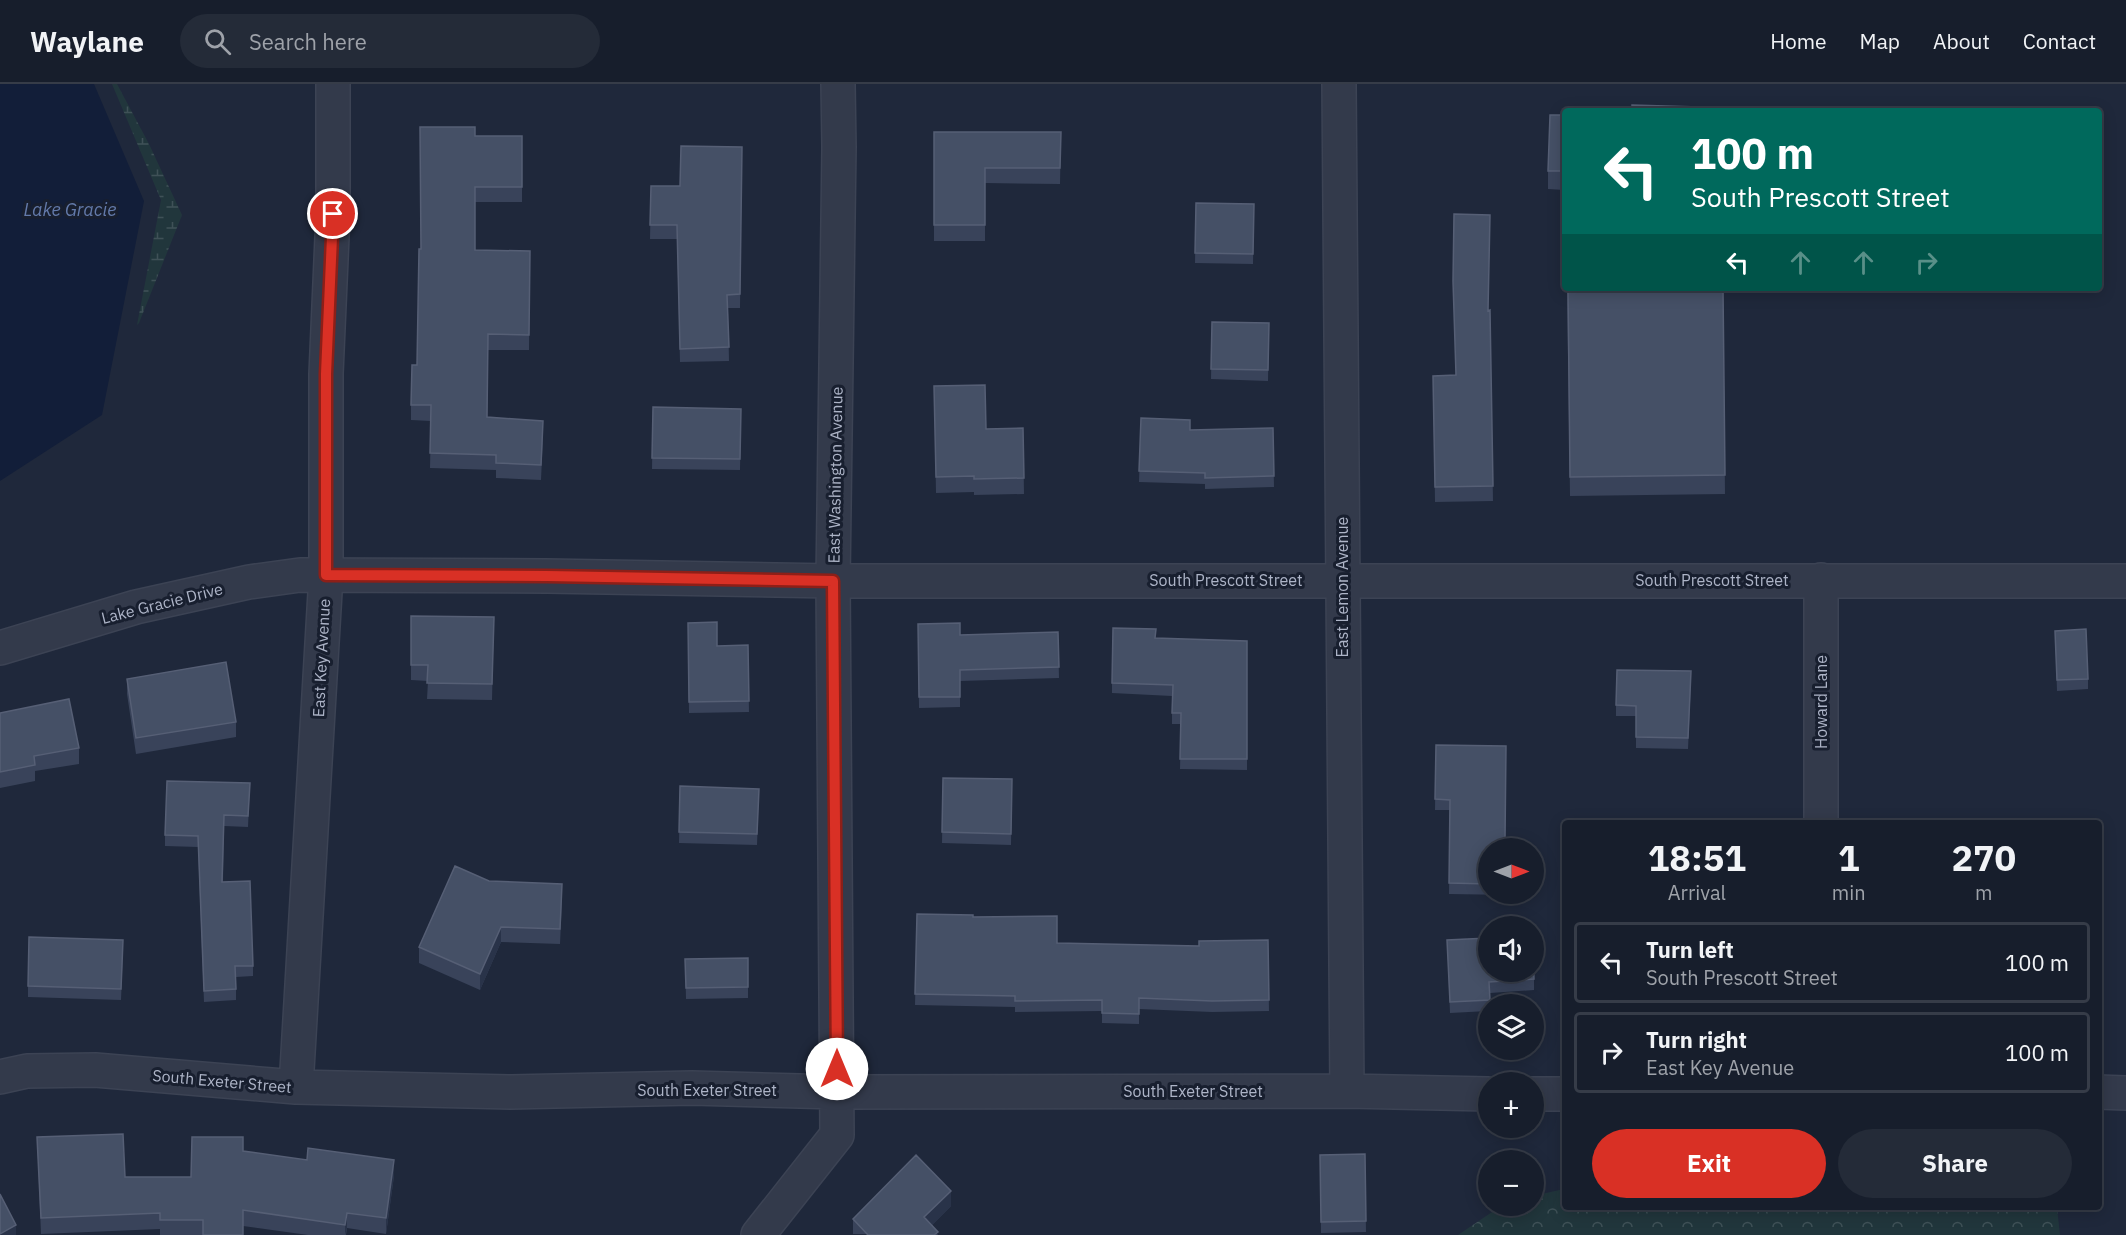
<!DOCTYPE html>
<meta charset="utf-8">
<style>
body{margin:0;font-family:"IBM Plex Sans",sans-serif;background:#242b38;color:#f1f3f6;height:100vh;display:flex;flex-direction:column;font-size:22px;white-space:nowrap}
*{box-sizing:border-box;margin:0}
p{font-size:20px;color:#9ea2a9}
.icon{flex:none;width:33px;height:33px;fill:none;stroke:currentColor;stroke-width:2;stroke-linecap:round;stroke-linejoin:round}
.map{position:relative;flex:1;overflow:hidden}
.sheet{position:absolute;left:1562px;top:736px;width:540px;height:390px;display:flex;flex-direction:column;background:#171e2c;border-radius:6px;box-shadow:0 3px 15px #0003,0 0 0 2px #363c48}
.sheet>*{flex:none}
.banner{position:absolute;left:1562px;top:24px;width:540px;height:183px;border-radius:6px;box-shadow:0 3px 15px #0003,0 0 0 2px #363c48;background:#00695c;color:#fff;overflow:hidden}
.needle{width:39px;rotate:90deg}
.buttons{position:absolute;left:1478px;top:754px;display:grid;gap:12px}
.buttons a{display:grid;place-items:center;width:66px;height:66px;border-radius:50%;background:#171e2c;box-shadow:0 3px 15px #0003,0 0 0 2px #363c48;font-size:30px}
.pin{position:absolute;display:grid;place-items:center;width:51px;height:51px;color:#fff;margin:-26px;border:3px solid #fff;border-radius:50%;box-shadow:0 2px 6px #0007}
.me{position:absolute;width:66px;margin:-33px;rotate:0deg;stroke-linejoin:round;filter:drop-shadow(0 0 4px #0008)}
.turn{display:flex;align-items:center;gap:21px;height:126px;padding:0 30px;font-size:27px}
.turn .icon{width:78px;height:78px;stroke-width:2.5}
.turn b{display:block;font-size:42px;line-height:51px}
.lanes{display:flex;align-items:center;height:57px;padding:0 30px;background:#0003;justify-content:center;gap:30px;direction:ltr}
.lanes .off{opacity:.35}
.eta{display:flex;justify-content:space-evenly;align-items:center;height:102px;text-align:center}
.eta b{font-size:36px;font-weight:800;line-height:42px}
.primary-button{display:flex;gap:12px;margin-top:auto;padding:12px 30px}
.primary-button a{flex:1;height:69px;border-radius:36px;background:#d93025;color:#fff;font-size:24px;font-weight:800;line-height:69px;text-align:center}
.primary-button a+a{background:#242b38;color:#f1f3f6}
ul{padding:0;list-style:none}
li{display:flex;align-items:center;gap:18px;height:81px;margin:0 12px 9px;padding:0 18px;border:3px solid #363c48;border-radius:6px}
li div{flex:1}
li b{display:block;font-size:22px}
li em{font-style:normal}
header{display:flex;align-items:center;gap:36px;box-sizing:border-box;height:84px;padding:0 30px;background:#171e2c;border-bottom:2px solid #363c48}
header strong{font-size:28px}
nav{display:flex;gap:33px;margin-inline-start:auto;font-size:21px}
.search{width:420px;height:54px;background:#242b38;display:flex;align-items:center;gap:15px;box-sizing:border-box;padding:0 21px;border-radius:33px;color:#9ea2a9;font-size:22px}
.map>svg:first-child{display:block}
.forest{fill:url(#forest-crowns)}
.wetland{fill:url(#wetland-marsh)}
.water{fill:#121e39}
.lines{fill:none;stroke-linecap:round;stroke-linejoin:round}
.minor-casing{stroke:#3c4354;stroke-width:36}
.minor{stroke:#333a4b;stroke-width:33}
.wall{fill:#39435a}
.shaded-wall{fill:#293349}
.building{fill:#455066;stroke:#565f75;stroke-width:1.5}
.route-casing{stroke:#8d1f18;stroke-width:15}
.route{stroke:#d93025;stroke-width:10}
.labels{text-anchor:middle;stroke-width:6;stroke-linejoin:round;paint-order:stroke}
.street-label{font-size:16px;fill:#adb4c7;stroke:#181f2f}
.water-label{font-size:18px;font-style:italic;fill:#637aaa;stroke:#181f2f}
</style>
<header>
<strong>Waylane</strong>
<div class="search"><svg class="icon" aria-label="search" viewBox="0 0 24 24"><circle cx="10" cy="10" r="6"/><path d="M15 15l6 6"/></svg>Search here</div>
<nav><a>Home</a><a>Map</a><a>About</a><a>Contact</a></nav>
</header>
<div class="map">
<svg width="2126" height="1151" viewBox="0 0 2126 1151">
<defs>
<pattern id="forest-crowns" width="20" height="18" patternUnits="userSpaceOnUse" patternTransform="scale(1.5)"><rect width="20" height="18" fill="#21363c"/><path d="M2 6a3 3 0 1 1 6 0M12 15a3 3 0 1 1 6 0" fill="none" stroke="#3f5157"/></pattern>
<pattern id="wetland-marsh" width="20" height="14" patternUnits="userSpaceOnUse" patternTransform="scale(1.5)"><rect width="20" height="14" fill="#21363c"/><path d="M1 5h8M5 5V1M11 12h8M15 12V8" fill="none" stroke="#3f5157"/></pattern>
</defs>
<rect width="100%" height="100%" fill="#1f283b"/>
<path class="forest" d="M 1564,1105 L 1564,1124 L 2057,1124 L 2060,1151 L 1458,1151 L 1501,1122 L 1533,1122 L 1533,1112 Z"/>
<path class="wetland" d="M 112,0 L 117,0 L 149,60 L 182,131 L 139,239 L 137,241 L 161,116 Z"/>
<path class="water" d="M 0,0 L 94,0 L 144,117 L 102,331 L 0,397 Z"/>
<g class="lines">
<defs>
<path id="minor" d="M 1339,0 L 1347,1007
M 0,564 L 136,523 L 249,498 L 300,491 L 547,492 L 833,497 L 2126,497
M 1821,740 L 1821,496
M 0,993 L 27,987 L 95,986 L 296,1003 L 511,1008 L 692,1004 L 837,1008 L 1347,1007 L 1488,1010
M 296,1003 L 326,491 L 326,290 L 333,130 L 333,0
M 2098,1008 L 2126,1009
M 1533,1010 L 1564,1010
M 758,1151 L 837,1051 L 833,497 L 839,63 L 838,0"/>
</defs>
<use href="#minor" class="minor-casing"/>
<use href="#minor" class="minor"/>
</g>
<path class="wall" d="M 1564,31 L 1564,106 L 1548,105 L 1548,87 Z
M 934,48 L 1061,48 L 1060,100 L 985,99 L 985,157 L 934,157 Z
M 475,52 L 522,52 L 522,118 L 475,118 L 475,166 L 530,167 L 529,266 L 488,266 L 487,333 L 543,352 L 541,396 L 496,394 L 496,386 L 430,384 L 431,337 L 411,336 L 411,321 L 417,281 L 421,165 Z
M 742,63 L 740,224 L 728,224 L 729,277 L 680,278 L 677,155 L 650,155 L 651,102 L 680,102 Z
M 1196,119 L 1254,120 L 1253,180 L 1195,179 Z
M 1567,204 L 1723,204 L 1725,410 L 1570,412 Z
M 1490,226 L 1493,417 L 1435,418 L 1433,292 L 1455,291 L 1489,227 Z
M 1212,238 L 1269,239 L 1268,297 L 1211,295 Z
M 934,302 L 986,345 L 1023,344 L 1024,410 L 974,411 L 974,408 L 936,409 Z
M 653,323 L 741,325 L 740,386 L 652,385 Z
M 1141,334 L 1190,346 L 1273,344 L 1274,403 L 1205,405 L 1205,400 L 1139,398 Z
M 411,532 L 494,533 L 492,616 L 427,615 L 428,597 L 411,596 Z
M 688,539 L 717,562 L 748,561 L 749,628 L 689,629 Z
M 918,540 L 960,551 L 1058,548 L 1059,594 L 960,597 L 960,623 L 919,624 Z
M 2055,547 L 2088,595 L 2088,605 L 2057,607 Z
M 1156,554 L 1247,557 L 1247,686 L 1180,685 L 1181,640 L 1172,640 L 1172,612 L 1112,609 L 1112,599 Z
M 127,595 L 236,638 L 236,653 L 136,670 L 127,610 Z
M 1691,598 L 1688,665 L 1636,664 L 1636,632 L 1616,632 L 1616,621 Z
M 0,629 L 79,664 L 79,680 L 35,687 L 35,697 L 0,704 Z
M 1436,661 L 1488,765 L 1488,810 L 1511,810 L 1511,811 L 1449,810 L 1450,726 L 1435,726 Z
M 943,694 L 1012,695 L 1011,761 L 942,759 Z
M 250,699 L 248,743 L 224,742 L 223,798 L 253,882 L 253,892 L 236,893 L 236,916 L 204,918 L 198,763 L 165,762 L 165,751 Z
M 680,702 L 759,705 L 757,761 L 679,759 Z
M 489,797 L 562,815 L 560,860 L 501,858 L 480,906 L 419,879 L 419,863 Z
M 917,830 L 973,833 L 1057,859 L 1199,862 L 1268,856 L 1269,927 L 1212,928 L 1139,925 L 1139,940 L 1102,939 L 1102,927 L 1015,928 L 1015,923 L 915,921 Z
M 1447,856 L 1534,895 L 1534,906 L 1490,909 L 1490,921 L 1488,921 L 1488,927 L 1450,929 Z
M 123,866 L 121,916 L 28,913 L 28,902 Z
M 748,874 L 748,914 L 686,915 L 685,875 Z
M 37,1053 L 125,1093 L 191,1093 L 243,1067 L 394,1092 L 386,1150 L 347,1144 L 346,1151 L 308,1151 L 243,1142 L 243,1151 L 160,1151 L 160,1145 L 41,1150 Z
M 1365,1070 L 1366,1148 L 1321,1149 L 1320,1071 Z
M 951,1122 L 932,1141 L 938,1151 L 853,1150 L 853,1135 Z"/>
<path class="shaded-wall" d="M 501,843 L 501,858 L 480,906 L 480,890 Z
M 394,1076 L 394,1092 L 386,1150 L 386,1134 Z
M 951,1107 L 951,1122 L 924,1149 L 924,1133 Z
M 347,1129 L 347,1144 L 345,1151 L 345,1141 Z
M 16,1141 L 16,1151 L 0,1151 L 0,1150 Z"/>
<path class="building" d="M 1632,21 L 1699,23 L 1699,27 L 1632,27 Z
M 1550,31 L 1564,31 L 1564,87 L 1548,87 Z
M 420,43 L 475,43 L 475,52 L 522,52 L 522,103 L 475,103 L 475,166 L 530,167 L 529,251 L 488,250 L 487,333 L 543,337 L 541,381 L 496,379 L 496,371 L 430,369 L 431,321 L 411,321 L 412,281 L 417,281 L 419,165 L 421,165 Z
M 934,48 L 1061,48 L 1060,84 L 985,84 L 985,141 L 934,141 Z
M 681,62 L 742,63 L 740,210 L 727,211 L 729,263 L 680,265 L 677,141 L 650,141 L 651,102 L 680,102 Z
M 1196,119 L 1254,120 L 1253,170 L 1195,169 Z
M 1454,130 L 1490,131 L 1488,227 L 1490,226 L 1493,402 L 1435,403 L 1433,292 L 1456,291 L 1453,197 Z
M 1568,204 L 1723,204 L 1725,391 L 1570,393 Z
M 1212,238 L 1269,239 L 1268,286 L 1211,285 Z
M 985,301 L 986,345 L 1023,344 L 1024,394 L 974,395 L 974,392 L 936,393 L 934,302 Z
M 653,323 L 741,325 L 740,375 L 652,374 Z
M 1141,334 L 1190,336 L 1190,346 L 1273,344 L 1274,392 L 1205,394 L 1205,389 L 1139,387 Z
M 411,532 L 494,533 L 492,600 L 427,599 L 428,581 L 411,581 Z
M 717,538 L 717,562 L 748,561 L 749,617 L 689,618 L 688,539 Z
M 960,539 L 960,551 L 1058,548 L 1059,583 L 960,586 L 960,613 L 919,613 L 918,540 Z
M 1113,544 L 1156,545 L 1155,554 L 1247,557 L 1247,675 L 1180,675 L 1181,629 L 1172,629 L 1173,601 L 1112,599 Z
M 2086,545 L 2088,595 L 2057,596 L 2055,547 Z
M 226,578 L 236,638 L 136,654 L 127,595 Z
M 1617,586 L 1691,587 L 1688,654 L 1636,653 L 1636,622 L 1616,621 Z
M 69,615 L 79,664 L 34,672 L 35,681 L 0,688 L 0,629 Z
M 1436,661 L 1506,662 L 1505,756 L 1512,756 L 1512,765 L 1488,765 L 1488,800 L 1449,799 L 1450,716 L 1435,715 Z
M 943,694 L 1012,695 L 1011,750 L 942,748 Z
M 167,697 L 250,699 L 248,732 L 224,731 L 222,798 L 250,797 L 253,882 L 235,882 L 236,905 L 204,907 L 198,752 L 165,751 Z
M 680,702 L 759,705 L 757,750 L 679,748 Z
M 455,782 L 489,797 L 562,800 L 560,845 L 501,843 L 480,890 L 419,863 Z
M 917,830 L 973,831 L 973,833 L 1057,832 L 1057,859 L 1199,862 L 1199,857 L 1268,856 L 1269,916 L 1212,917 L 1139,914 L 1139,930 L 1102,929 L 1102,916 L 1015,917 L 1015,912 L 915,910 Z
M 29,853 L 123,856 L 121,905 L 28,902 Z
M 1488,854 L 1488,888 L 1533,888 L 1533,868 L 1534,895 L 1489,898 L 1490,916 L 1450,918 L 1447,856 Z
M 748,874 L 748,903 L 686,904 L 685,875 Z
M 123,1050 L 125,1093 L 191,1093 L 192,1053 L 243,1053 L 243,1067 L 307,1076 L 308,1064 L 394,1076 L 386,1134 L 347,1129 L 345,1141 L 243,1126 L 243,1151 L 203,1151 L 203,1136 L 160,1136 L 160,1129 L 41,1134 L 37,1053 Z
M 1365,1070 L 1366,1137 L 1321,1138 L 1320,1071 Z
M 916,1071 L 951,1107 L 924,1133 L 938,1148 L 934,1151 L 868,1151 L 853,1135 Z
M 0,1110 L 16,1141 L 0,1150 Z"/>
<g class="lines">
<defs>
<path id="route" d="M 333,130 L 326,290 L 326,491 L 547,492 L 833,497 L 837,985"/>
</defs>
<use href="#route" class="route-casing"/>
<use href="#route" class="route"/>
</g>
<g class="labels">
<g class="street-label">
<text transform="translate(835 391) rotate(-89)" y="6">East Washington Avenue</text>
<text x="1226" y="502">South Prescott Street</text>
<text x="1712" y="502">South Prescott Street</text>
<text transform="translate(1342 503) rotate(-90)" y="6">East Lemon Avenue</text>
<text transform="translate(162 519) rotate(-14)" y="6">Lake Gracie Drive</text>
<text transform="translate(321 574) rotate(-87)" y="6">East Key Avenue</text>
<text transform="translate(1821 618) rotate(-90)" y="6">Howard Lane</text>
<text transform="translate(222 997) rotate(5)" y="6">South Exeter Street</text>
<text x="707" y="1012">South Exeter Street</text>
<text x="1193" y="1013">South Exeter Street</text>
</g>
<g class="water-label">
<text x="70" y="132">Lake Gracie</text>
</g>
</g>
</svg>
<div class="buttons">
<a><svg class="needle" viewBox="-14 -14 28 28"><path d="M0-13l5 13h-10z" fill="#e53935"/><path d="M0 13l5-13h-10z" fill="#9ea2a9"/></svg></a>
<a><svg class="icon" aria-label="sound" viewBox="0 0 24 24"><path d="M4 9h4l5-4v14l-5-4H4zM17 9q2 3 0 6"/></svg></a>
<a><svg class="icon" aria-label="layers" viewBox="0 0 24 24"><path d="M12 4l9 5-9 5-9-5zM3 14l9 5 9-5"/></svg></a>
<a>+</a>
<a>−</a>
</div>
<div class="pin" style="left:333px;top:130px;background:#d93025"><svg class="icon" aria-label="arrive" viewBox="0 0 24 24"><path d="M6 21V4h12l-3 4 3 4H6"/></svg></div>
<svg class="me" style="left:837px;top:985px" viewBox="-20 -20 40 40"><circle r="19" fill="#fff"/><path d="M0-13L10 11 0 6-10 11z" fill="#d93025"/></svg>
<div class="banner">
<div class="turn"><svg class="icon" aria-label="left" viewBox="0 0 24 24"><path d="M17 20v-9H6M10 6l-5 5 5 5"/></svg><div><b>100 m</b>South Prescott Street</div></div>
<div class="lanes"><svg class="icon" aria-label="left" viewBox="0 0 24 24"><path d="M17 20v-9H6M10 6l-5 5 5 5"/></svg><svg class="icon off" aria-label="ahead" viewBox="0 0 24 24"><path d="M12 20V5M6 11l6-6 6 6"/></svg><svg class="icon off" aria-label="ahead" viewBox="0 0 24 24"><path d="M12 20V5M6 11l6-6 6 6"/></svg><svg class="icon off" aria-label="right" viewBox="0 0 24 24"><path d="M7 20v-9h11M14 6l5 5-5 5"/></svg></div>
</div>
<section class="sheet">
<div class="eta">
<div><b>18:51</b><p>Arrival</p></div>
<div><b>1</b><p>min</p></div>
<div><b>270</b><p>m</p></div>
</div>
<ul>
<li><svg class="icon" aria-label="left" viewBox="0 0 24 24"><path d="M17 20v-9H6M10 6l-5 5 5 5"/></svg><div><b>Turn left</b><p>South Prescott Street</p></div><em>100 m</em></li>
<li><svg class="icon" aria-label="right" viewBox="0 0 24 24"><path d="M7 20v-9h11M14 6l5 5-5 5"/></svg><div><b>Turn right</b><p>East Key Avenue</p></div><em>100 m</em></li>
</ul>
<div class="primary-button"><a>Exit</a><a>Share</a></div>
</section>
</div>
